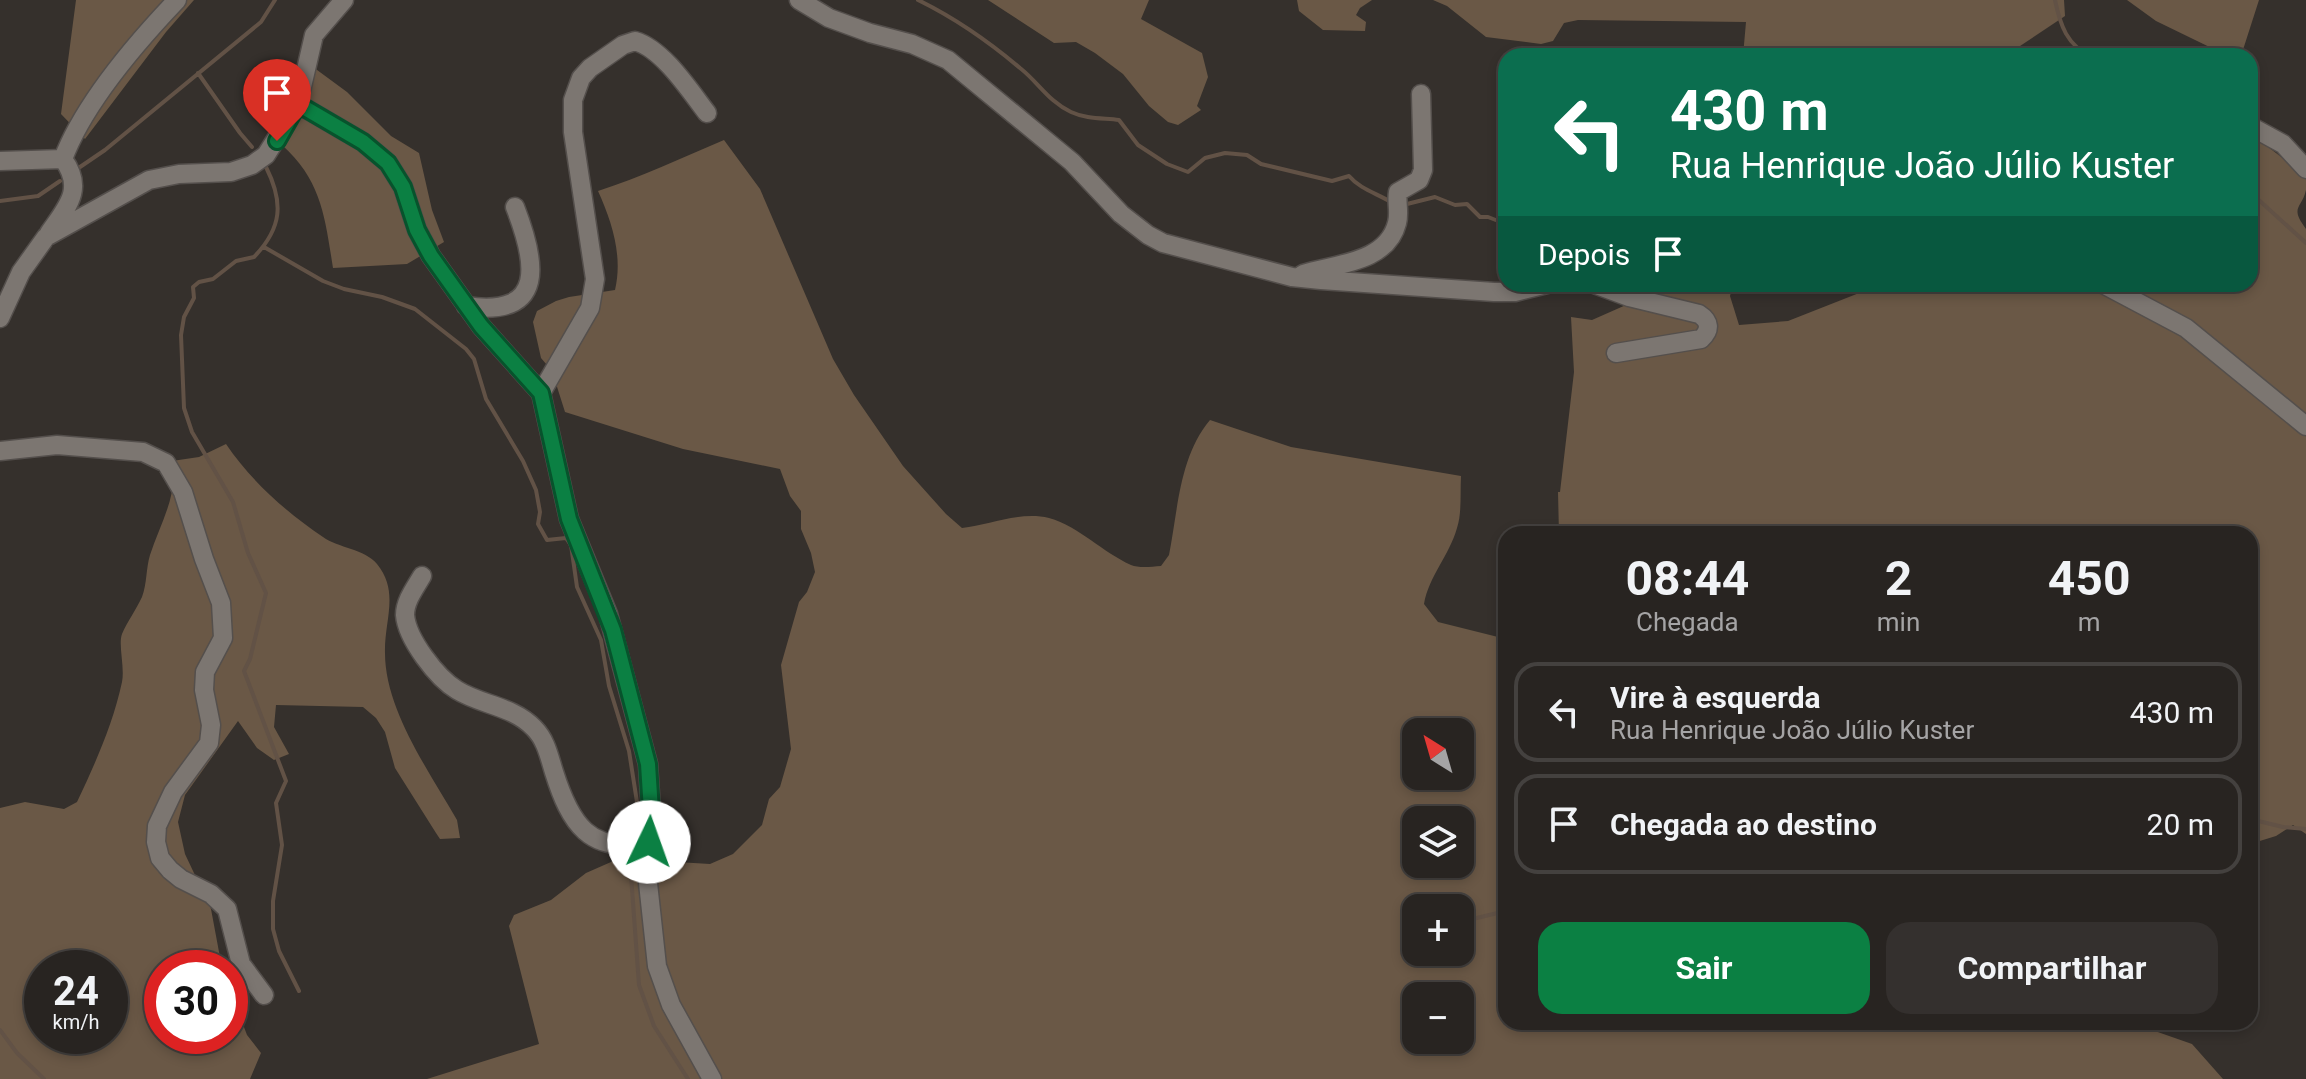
<!DOCTYPE html>
<html lang="pt">
<meta charset="utf-8">
<style>
body{margin:0;font-family:Roboto,sans-serif;background:#34302e;color:#f1f3f6;height:100vh;display:flex;flex-direction:column;font-size:30px;white-space:nowrap}
*{box-sizing:border-box;margin:0}
p{font-size:26px;color:#a5a4a5}
.icon{flex:none;width:44px;height:44px;fill:none;stroke:currentColor;stroke-width:2;stroke-linecap:round;stroke-linejoin:round}
.map{position:relative;flex:1;overflow:hidden}
.sheet{position:absolute;left:1498px;top:526px;width:760px;height:504px;display:flex;flex-direction:column;background:#282421;border-radius:24px;box-shadow:0 4px 12px #0003,0 0 0 2px #44413f}
.sheet>*{flex:none}
.top-card{position:absolute;left:1498px;top:48px;width:760px;height:244px;border-radius:24px;box-shadow:0 4px 12px #0003,0 0 0 2px #44413f;background:#0b6e4f;color:#fff;overflow:hidden}
.needle{width:52px;rotate:323deg}
.buttons{position:absolute;left:1402px;top:718px;display:grid;gap:16px}
.buttons a{display:grid;place-items:center;width:72px;height:72px;border-radius:16px;background:#282421;box-shadow:0 4px 12px #0003,0 0 0 2px #44413f;font-size:40px}
.speed{position:absolute;left:24px;top:950px;display:flex;gap:16px;font-size:40px;font-weight:700;text-align:center}
.speed>*{display:grid;place-content:center;width:104px;height:104px;border-radius:50%;background:#282421;box-shadow:0 4px 12px #0003,0 0 0 2px #44413f;line-height:1}
.speed small{font-size:20px;font-weight:400}
.speed .limit{border:12px solid #d22;background:#fff;color:#111}
.pin{position:absolute;display:grid;place-items:center;width:68px;height:68px;color:#fff;margin:-82px -34px;border-radius:50% 50% 50% 0;rotate:-45deg;box-shadow:0 0 8px #0007}
.pin .icon{rotate:45deg}
.me{position:absolute;width:88px;margin:-44px;rotate:3deg;stroke-linejoin:round;filter:drop-shadow(0 0 6px #0008)}
.turn{display:flex;align-items:center;gap:28px;height:168px;padding:0 40px;font-size:36px}
.turn .icon{width:104px;height:104px;stroke-width:2.5}
.turn b{display:block;font-size:56px;line-height:68px}
.then{display:flex;align-items:center;height:76px;padding:0 40px;background:#0003;gap:16px;font-size:30px}
.eta{display:flex;justify-content:space-evenly;align-items:center;height:136px;text-align:center}
.eta b{font-size:48px;font-weight:700;line-height:56px}
.cta{display:flex;gap:16px;margin-top:auto;padding:16px 40px}
.cta a{flex:1;height:92px;border-radius:24px;background:#0b8043;color:#fff;font-size:32px;font-weight:700;line-height:92px;text-align:center}
.cta a+a{background:#34302e;color:#f1f3f6}
ul{padding:0;list-style:none}
li{display:flex;align-items:center;gap:24px;height:100px;margin:0 16px 12px;padding:0 24px;border:4px solid #44413f;border-radius:24px}
li div{flex:1}
li b{display:block;font-size:30px}
li em{font-style:normal}
.map>svg:first-child{display:block}
.green{fill:#6a5846;fill-rule:evenodd}
.lines{fill:none;stroke-linecap:round;stroke-linejoin:round}
.stream{stroke:#625246;stroke-width:4}
.minor-casing{stroke:#544f4c;stroke-width:21}
.minor{stroke:#7c7671;stroke-width:18}
.route-casing{stroke:#07532c;stroke-width:20}
.route{stroke:#0b8043;stroke-width:14}
</style>
<div class="map">
<svg width="2306" height="1079" viewBox="0 0 2306 1079">
<rect width="100%" height="100%" fill="#35302c"/>
<path class="green" d="M 76,0 L 194,0 L 166,32 L 85,139 L 61,114 Z
M 988,0 L 1149,0 L 1141,19 L 1202,53 L 1208,77 L 1197,106 L 1201,110 L 1178,125 L 1168,122 L 1149,106 L 1123,74 L 1095,53 L 1076,42 L 1054,43 Z
M 1297,0 L 1372,0 L 1360,8 L 1356,15 L 1366,22 L 1365,31 L 1323,30 L 1299,11 Z
M 1433,0 L 2064,0 L 2065,16 L 2005,56 L 1743,56 L 1746,22 L 1578,20 L 1564,23 L 1553,41 L 1541,44 L 1486,37 L 1447,6 Z
M 2127,0 L 2259,0 L 2241,56 L 2228,56 L 2156,21 Z
M 313,67 L 347,92 L 391,136 L 419,153 L 432,210 L 444,242 L 407,264 L 333,268 C 325,218 322,181 282,145 Z
M 724,140 L 760,189 L 833,359 L 854,395 L 903,466 L 946,514 L 962,528 C 990,525 1020,511 1049,518 C 1080,527 1102,552 1131,565 C 1138,568 1150,567 1161,566 L 1169,555 C 1178,510 1179,457 1210,420 L 1291,447 L 1461,476 C 1460,493 1462,513 1457,528 C 1449,556 1429,576 1424,604 L 1438,622 L 1506,639 L 1506,1022 L 2139,1022 L 2152,1030 L 2192,1044 L 2223,1079 L 427,1079 L 539,1044 L 509,926 L 514,915 L 551,900 L 586,873 L 611,862 L 621,852 L 652,847 L 664,857 L 677,862 L 710,864 L 733,854 L 762,825 L 769,799 L 780,787 L 791,749 L 781,665 L 799,602 L 807,592 L 815,572 L 811,553 L 801,529 L 801,511 L 790,496 L 780,469 L 683,449 L 565,412 L 552,371 L 541,358 L 533,322 L 537,311 L 556,301 L 569,297 L 615,290 C 623,256 612,222 598,191 C 641,177 682,158 724,140 ZM 1416,732 L 1460,732 L 1460,776 L 1416,776 ZM 1416,820 L 1460,820 L 1460,864 L 1416,864 ZM 1416,908 L 1460,908 L 1460,952 L 1416,952 ZM 1416,996 L 1460,996 L 1460,1040 L 1416,1040 Z
M 2250,141 L 2263,143 L 2306,176 C 2306,181 2306,186 2306,190 C 2302,209 2289,206 2306,229 L 2306,834 L 2293,825 L 2276,836 L 2250,844 L 2250,534 L 1559,534 L 1558,492 L 1560,492 L 1574,372 L 1571,317 L 1592,320 L 1635,301 L 1647,284 L 1733,284 L 1730,296 L 1739,325 L 1788,321 L 1882,284 L 2114,284 L 2120,287 L 2123,284 L 2250,284 Z
M 226,444 C 251,481 286,512 323,537 C 338,548 365,549 377,564 C 400,592 384,621 385,653 C 385,710 429,771 457,820 L 460,838 L 440,839 L 436,833 L 395,768 L 385,732 L 376,718 L 363,707 L 276,705 L 274,727 L 289,754 L 274,760 L 257,748 L 238,721 L 185,795 L 178,822 L 185,854 L 211,909 L 222,968 L 162,968 L 162,1036 L 230,1036 L 230,990 L 247,1035 L 261,1053 L 250,1079 L 0,1079 L 0,808 L 25,802 L 64,809 L 77,802 C 95,764 113,724 122,682 C 125,667 118,645 122,634 C 127,622 136,610 142,597 C 147,584 146,568 150,555 C 160,524 179,494 172,461 L 199,457 ZM 42,968 L 110,968 L 110,1036 L 42,1036 Z"/>
<g class="lines">
<path class="stream" d="M 918,0 C 955,18 988,41 1020,68 C 1038,82 1049,102 1071,112 C 1086,119 1102,118 1119,120 L 1138,145 L 1167,164 L 1188,172 L 1205,158 L 1225,153 L 1247,155 L 1261,164 L 1332,181 L 1349,176 C 1360,189 1376,193 1391,202
M 2055,0 C 2060,24 2067,47 2092,56
M 198,73 L 240,133 L 252,147
M 80,167 L 105,150 L 261,22 L 275,0
M 266,167 C 284,203 282,228 254,257 L 236,261 L 213,279 L 199,282 L 193,287 L 194,298 L 184,317 L 181,335 L 184,408 L 192,432 L 233,502 L 248,553 L 266,593 L 250,659 L 244,671 L 286,781 L 276,803 L 282,845 L 273,901 L 273,929 L 279,951 L 299,991
M 2250,192 L 2306,243
M 0,201 L 38,196 L 60,181
M 1403,205 L 1435,197 L 1455,205 L 1467,204 L 1480,217 L 1488,217 L 1506,224
M 264,247 L 323,281 L 344,289 L 382,297 L 415,309 L 466,349 L 474,359 L 486,399 L 523,461 L 536,490 L 540,512 L 538,524 L 547,540 L 566,538 L 571,545 L 577,587 L 601,640 L 609,686 L 629,751 L 642,834
M 2250,819 L 2283,827 L 2306,829
M 631,875 L 639,985 L 654,1026 L 688,1079
M 1460,922 L 1506,911
M 0,1030 L 17,1053 L 44,1079"/>
<defs>
<path id="minor" d="M 799,0 L 829,18 L 870,33 L 912,44 L 948,60 L 1072,162 L 1121,214 L 1148,235 L 1163,243 L 1292,277 L 1321,280 L 1494,292 L 1515,292 L 1547,284
M 298,104 L 363,142 L 388,163 L 403,187 L 417,230 L 431,256 L 481,326 L 541,393 L 569,519 L 608,614 L 648,764 L 651,811 L 648,883 L 657,966 L 671,1005 L 712,1079
M 2250,126 L 2283,144 L 2306,169
M 0,161 L 63,159 C 84,103 136,43 177,0
M 49,233 C 67,207 85,189 63,159
M 1303,274 C 1335,264 1387,263 1397,223 C 1400,212 1396,202 1398,192 L 1419,180 L 1423,170 L 1421,94
M 1594,284 L 1629,297 L 1699,314 C 1710,321 1711,330 1701,339 L 1616,353
M 2103,284 L 2186,328 L 2306,426
M 466,306 C 548,318 536,261 515,207
M 0,318 L 21,272 L 46,237 L 149,180 L 179,174 L 231,172 L 252,165 L 266,155 L 298,104 L 314,35 L 344,0
M 541,393 L 590,308 L 595,279 L 573,132 L 573,100 L 581,78 L 590,68 L 623,45 L 635,41 C 663,49 690,91 707,113
M 0,451 L 57,445 L 143,452 L 166,463 L 183,492 L 204,559 L 221,603 L 223,638 L 205,672 L 204,690 L 211,725 L 209,743 L 173,792 L 157,826 L 156,842 L 160,858 L 170,870 L 181,879 L 211,894 L 227,909 L 241,964 L 264,995
M 422,576 C 415,588 405,601 405,615 C 407,639 437,678 457,690 C 481,705 513,706 534,728 C 546,740 549,756 554,772 C 570,823 589,855 649,842"/>
</defs>
<use href="#minor" class="minor-casing"/>
<use href="#minor" class="minor"/>
</g>
<g class="lines">
<defs>
<path id="route" d="M 277,141 L 298,104 L 363,142 L 388,163 L 403,187 L 417,230 L 431,256 L 481,326 L 541,393 L 569,519 L 613,630 L 648,764 L 651,811 L 649,842"/>
</defs>
<use href="#route" class="route-casing"/>
<use href="#route" class="route"/>
</g>
</svg>
<div class="buttons">
<a><svg class="needle" viewBox="-14 -14 28 28"><path d="M0-13l5 13h-10z" fill="#e53935"/><path d="M0 13l5-13h-10z" fill="#a5a4a5"/></svg></a>
<a><svg class="icon" aria-label="layers" viewBox="0 0 24 24"><path d="M12 4l9 5-9 5-9-5zM3 14l9 5 9-5"/></svg></a>
<a>+</a>
<a>−</a>
</div>
<div class="speed"><div>24<small>km/h</small></div><div class="limit">30</div></div>
<div class="pin" style="left:277px;top:141px;background:#d93025"><svg class="icon" aria-label="arrive" viewBox="0 0 24 24"><path d="M6 21V4h12l-3 4 3 4H6"/></svg></div>
<svg class="me" style="left:649px;top:842px" viewBox="-20 -20 40 40"><circle r="19" fill="#fff"/><path d="M0-13L10 11 0 6-10 11z" fill="#0b8043"/></svg>
<div class="top-card">
<div class="turn"><svg class="icon" aria-label="left" viewBox="0 0 24 24"><path d="M17 20v-9H6M10 6l-5 5 5 5"/></svg><div><b>430 m</b>Rua Henrique João Júlio Kuster</div></div>
<div class="then">Depois<svg class="icon" aria-label="arrive" viewBox="0 0 24 24"><path d="M6 21V4h12l-3 4 3 4H6"/></svg></div>
</div>
<section class="sheet">
<div class="eta">
<div><b>08:44</b><p>Chegada</p></div>
<div><b>2</b><p>min</p></div>
<div><b>450</b><p>m</p></div>
</div>
<ul>
<li><svg class="icon" aria-label="left" viewBox="0 0 24 24"><path d="M17 20v-9H6M10 6l-5 5 5 5"/></svg><div><b>Vire à esquerda</b><p>Rua Henrique João Júlio Kuster</p></div><em>430 m</em></li>
<li><svg class="icon" aria-label="arrive" viewBox="0 0 24 24"><path d="M6 21V4h12l-3 4 3 4H6"/></svg><div><b>Chegada ao destino</b></div><em>20 m</em></li>
</ul>
<div class="cta"><a>Sair</a><a>Compartilhar</a></div>
</section>
</div>
